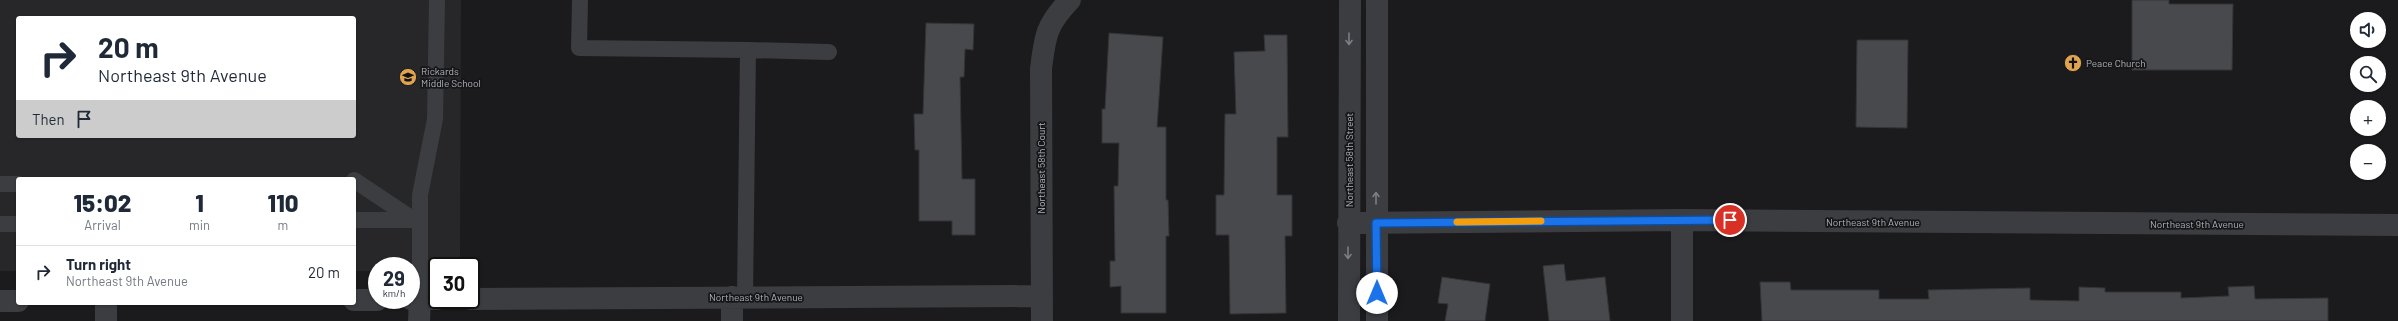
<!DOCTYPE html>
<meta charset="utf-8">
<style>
body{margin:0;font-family:Barlow,sans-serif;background:#f6f6f7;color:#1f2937;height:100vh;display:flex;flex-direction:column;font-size:15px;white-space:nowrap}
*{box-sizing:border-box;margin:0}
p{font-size:13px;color:#747a83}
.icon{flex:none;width:22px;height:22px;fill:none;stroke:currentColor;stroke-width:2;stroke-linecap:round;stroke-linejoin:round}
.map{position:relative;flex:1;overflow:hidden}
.panel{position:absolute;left:16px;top:177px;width:340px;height:128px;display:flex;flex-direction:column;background:#fff;border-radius:4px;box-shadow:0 1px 3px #0004}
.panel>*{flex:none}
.hud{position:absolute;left:16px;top:16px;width:340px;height:122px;border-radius:4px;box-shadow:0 1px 3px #0004;background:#fff;color:#1f2937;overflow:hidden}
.controls{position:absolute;left:2350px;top:12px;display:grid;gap:8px}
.controls a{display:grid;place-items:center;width:36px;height:36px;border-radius:50%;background:#fff;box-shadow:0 1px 3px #0004;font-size:20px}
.speed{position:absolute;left:368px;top:257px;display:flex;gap:8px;font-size:20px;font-weight:700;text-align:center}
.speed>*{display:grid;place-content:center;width:52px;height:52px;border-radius:50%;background:#fff;box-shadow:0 1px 3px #0004;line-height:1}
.speed small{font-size:10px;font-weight:400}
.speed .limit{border:2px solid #111;border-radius:6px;background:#fff;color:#111}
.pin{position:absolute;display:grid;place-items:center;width:34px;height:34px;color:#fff;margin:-17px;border:2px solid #fff;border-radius:50%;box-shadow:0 1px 4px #0007}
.me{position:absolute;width:44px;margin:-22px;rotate:0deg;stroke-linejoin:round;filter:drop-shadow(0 0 3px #0008)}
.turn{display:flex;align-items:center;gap:14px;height:84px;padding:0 16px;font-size:18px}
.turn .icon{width:52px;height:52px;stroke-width:2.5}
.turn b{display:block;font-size:28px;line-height:34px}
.then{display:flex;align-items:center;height:38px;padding:0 16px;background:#0003;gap:8px;font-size:15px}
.eta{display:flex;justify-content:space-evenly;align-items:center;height:68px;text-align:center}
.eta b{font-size:24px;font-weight:800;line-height:28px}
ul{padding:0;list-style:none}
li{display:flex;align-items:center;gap:12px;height:52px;padding:0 16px;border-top:1px solid #e0e1e3}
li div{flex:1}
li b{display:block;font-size:15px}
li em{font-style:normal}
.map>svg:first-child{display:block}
.built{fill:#272729;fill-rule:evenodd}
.building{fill:#48494c;stroke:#353538}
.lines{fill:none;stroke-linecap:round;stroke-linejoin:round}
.service{stroke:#3c3d41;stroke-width:16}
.minor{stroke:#3c3d41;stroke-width:22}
.oneway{stroke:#7b7e84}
.route-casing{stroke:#114b97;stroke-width:10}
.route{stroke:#1a73e8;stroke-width:7}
.slow{stroke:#f59e0b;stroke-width:7}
.labels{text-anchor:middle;stroke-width:3.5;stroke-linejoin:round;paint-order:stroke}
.poi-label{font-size:10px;fill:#afb3bb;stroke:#161618;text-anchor:start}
.street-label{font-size:10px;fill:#afb3bb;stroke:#161618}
</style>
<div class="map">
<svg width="2398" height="321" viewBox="0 0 2398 321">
<rect width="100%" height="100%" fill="#1b1b1d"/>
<path class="built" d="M 0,0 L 461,0 L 460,266 L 437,266 L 437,271 L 411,271 L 411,266 L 377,266 L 377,271 L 354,271 L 354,179 L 18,179 L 18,271 L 0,271 ZM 18,18 L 354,18 L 354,136 L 18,136 Z"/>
<path class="building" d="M 2132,0 L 2169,0 L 2169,4 L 2233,4 L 2232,70 L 2132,70 Z
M 926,23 L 974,24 L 973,50 L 965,49 L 964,77 L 960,77 L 962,179 L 975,179 L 975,235 L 952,235 L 952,221 L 919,221 L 919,150 L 915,150 L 914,114 L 923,114 Z
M 1109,33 L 1163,37 L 1157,127 L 1166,127 L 1166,200 L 1168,200 L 1169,236 L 1166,236 L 1166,313 L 1121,313 L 1121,286 L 1110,287 L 1110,261 L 1115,261 L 1114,186 L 1118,186 L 1119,143 L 1102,143 L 1102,109 L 1105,109 Z
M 1264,35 L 1287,35 L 1288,137 L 1277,137 L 1277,195 L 1292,195 L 1292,236 L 1285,236 L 1286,313 L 1230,314 L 1229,235 L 1216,235 L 1216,195 L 1224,195 L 1225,114 L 1236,114 L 1234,52 L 1265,51 Z
M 1857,40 L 1908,40 L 1907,128 L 1856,127 Z
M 1564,264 L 1566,281 L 1605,277 L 1610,321 L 1549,321 L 1543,266 Z
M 1442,277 L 1490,284 L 1485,321 L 1445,321 L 1448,304 L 1438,303 Z
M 1760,282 L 1790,282 L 1791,290 L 1879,290 L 1879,299 L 1929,299 L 1928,290 L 2030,288 L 2030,300 L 2079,301 L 2079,287 L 2105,288 L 2105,292 L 2181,292 L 2181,298 L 2229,296 L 2228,287 L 2254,286 L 2255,299 L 2328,298 L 2328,321 L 1762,321 Z"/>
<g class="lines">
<path class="service" d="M 580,0 L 579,48 L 748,50 L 745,297
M 748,50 L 829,52
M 354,180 L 414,220
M 0,184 L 18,184
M 354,220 L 416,220
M 0,224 L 18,224
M 420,299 L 420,195 L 435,119 L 437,0"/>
<path class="minor" d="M 1377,0 L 1377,321
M 1348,223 L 1682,220 L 2398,225
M 411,299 L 437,299
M 471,299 L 1041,296
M 354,300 L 377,300
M 0,301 L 18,301
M 106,303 L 106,321
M 419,321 L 420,299
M 732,321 L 732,297
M 1042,321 L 1041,69 C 1045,36 1046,25 1070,0
M 1349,321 L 1350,0
M 1682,321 L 1682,220"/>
</g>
<defs><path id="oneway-shaft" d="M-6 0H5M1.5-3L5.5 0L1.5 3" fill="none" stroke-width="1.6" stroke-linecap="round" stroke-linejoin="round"/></defs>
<g class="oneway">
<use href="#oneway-shaft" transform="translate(1349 39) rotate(90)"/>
<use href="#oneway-shaft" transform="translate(1376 198) rotate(-90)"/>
<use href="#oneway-shaft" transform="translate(1348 253) rotate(90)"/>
</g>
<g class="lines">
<defs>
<path id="route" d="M 1377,293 L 1376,223 L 1730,220"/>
</defs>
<use href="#route" class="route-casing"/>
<use href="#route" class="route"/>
<path class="slow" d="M 1457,222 L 1541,221"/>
</g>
<defs>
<symbol id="church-disc" viewBox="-11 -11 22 22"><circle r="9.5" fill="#e0a44f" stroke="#161618"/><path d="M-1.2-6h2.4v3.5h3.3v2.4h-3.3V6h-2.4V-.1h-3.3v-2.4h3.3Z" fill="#111"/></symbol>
<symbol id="school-disc" viewBox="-11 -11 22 22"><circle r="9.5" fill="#e0a44f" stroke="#161618"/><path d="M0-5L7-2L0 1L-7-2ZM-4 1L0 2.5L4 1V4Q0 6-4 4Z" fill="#111"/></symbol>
</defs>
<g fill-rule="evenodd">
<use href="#church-disc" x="2063" y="53" width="20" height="20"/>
<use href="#school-disc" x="398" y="67" width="20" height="20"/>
</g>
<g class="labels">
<g class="poi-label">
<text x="2086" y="67">Peace Church</text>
<text x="421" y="75">Rickards<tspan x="421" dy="12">Middle School</tspan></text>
</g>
<g class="street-label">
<text transform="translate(1349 160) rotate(-90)" y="4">Northeast 58th Street</text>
<text transform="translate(1041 168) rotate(-90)" y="4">Northeast 58th Court</text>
<text x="1873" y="226">Northeast 9th Avenue</text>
<text x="2197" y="228">Northeast 9th Avenue</text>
<text x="756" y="301">Northeast 9th Avenue</text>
</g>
</g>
</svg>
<div class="controls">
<a><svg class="icon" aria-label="sound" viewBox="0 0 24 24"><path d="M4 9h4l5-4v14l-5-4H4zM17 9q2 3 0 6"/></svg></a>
<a><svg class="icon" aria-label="search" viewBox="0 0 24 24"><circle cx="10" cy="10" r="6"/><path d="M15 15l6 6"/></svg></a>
<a>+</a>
<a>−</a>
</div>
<div class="speed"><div>29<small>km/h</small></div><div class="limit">30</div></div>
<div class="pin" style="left:1730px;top:220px;background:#d93025"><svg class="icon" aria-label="arrive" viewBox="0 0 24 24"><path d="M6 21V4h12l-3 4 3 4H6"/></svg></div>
<svg class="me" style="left:1377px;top:293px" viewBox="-20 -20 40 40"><circle r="19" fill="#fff"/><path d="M0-13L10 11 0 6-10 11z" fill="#1a73e8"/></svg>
<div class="hud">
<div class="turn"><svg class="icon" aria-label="right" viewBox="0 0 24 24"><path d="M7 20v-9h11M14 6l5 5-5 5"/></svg><div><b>20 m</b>Northeast 9th Avenue</div></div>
<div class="then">Then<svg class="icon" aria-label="arrive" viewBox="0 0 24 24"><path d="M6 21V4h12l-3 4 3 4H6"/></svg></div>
</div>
<section class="panel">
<div class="eta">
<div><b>15:02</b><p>Arrival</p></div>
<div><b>1</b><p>min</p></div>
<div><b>110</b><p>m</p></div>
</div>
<ul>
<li><svg class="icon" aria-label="right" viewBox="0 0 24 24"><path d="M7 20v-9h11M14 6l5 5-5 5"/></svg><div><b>Turn right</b><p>Northeast 9th Avenue</p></div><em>20 m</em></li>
</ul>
</section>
</div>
